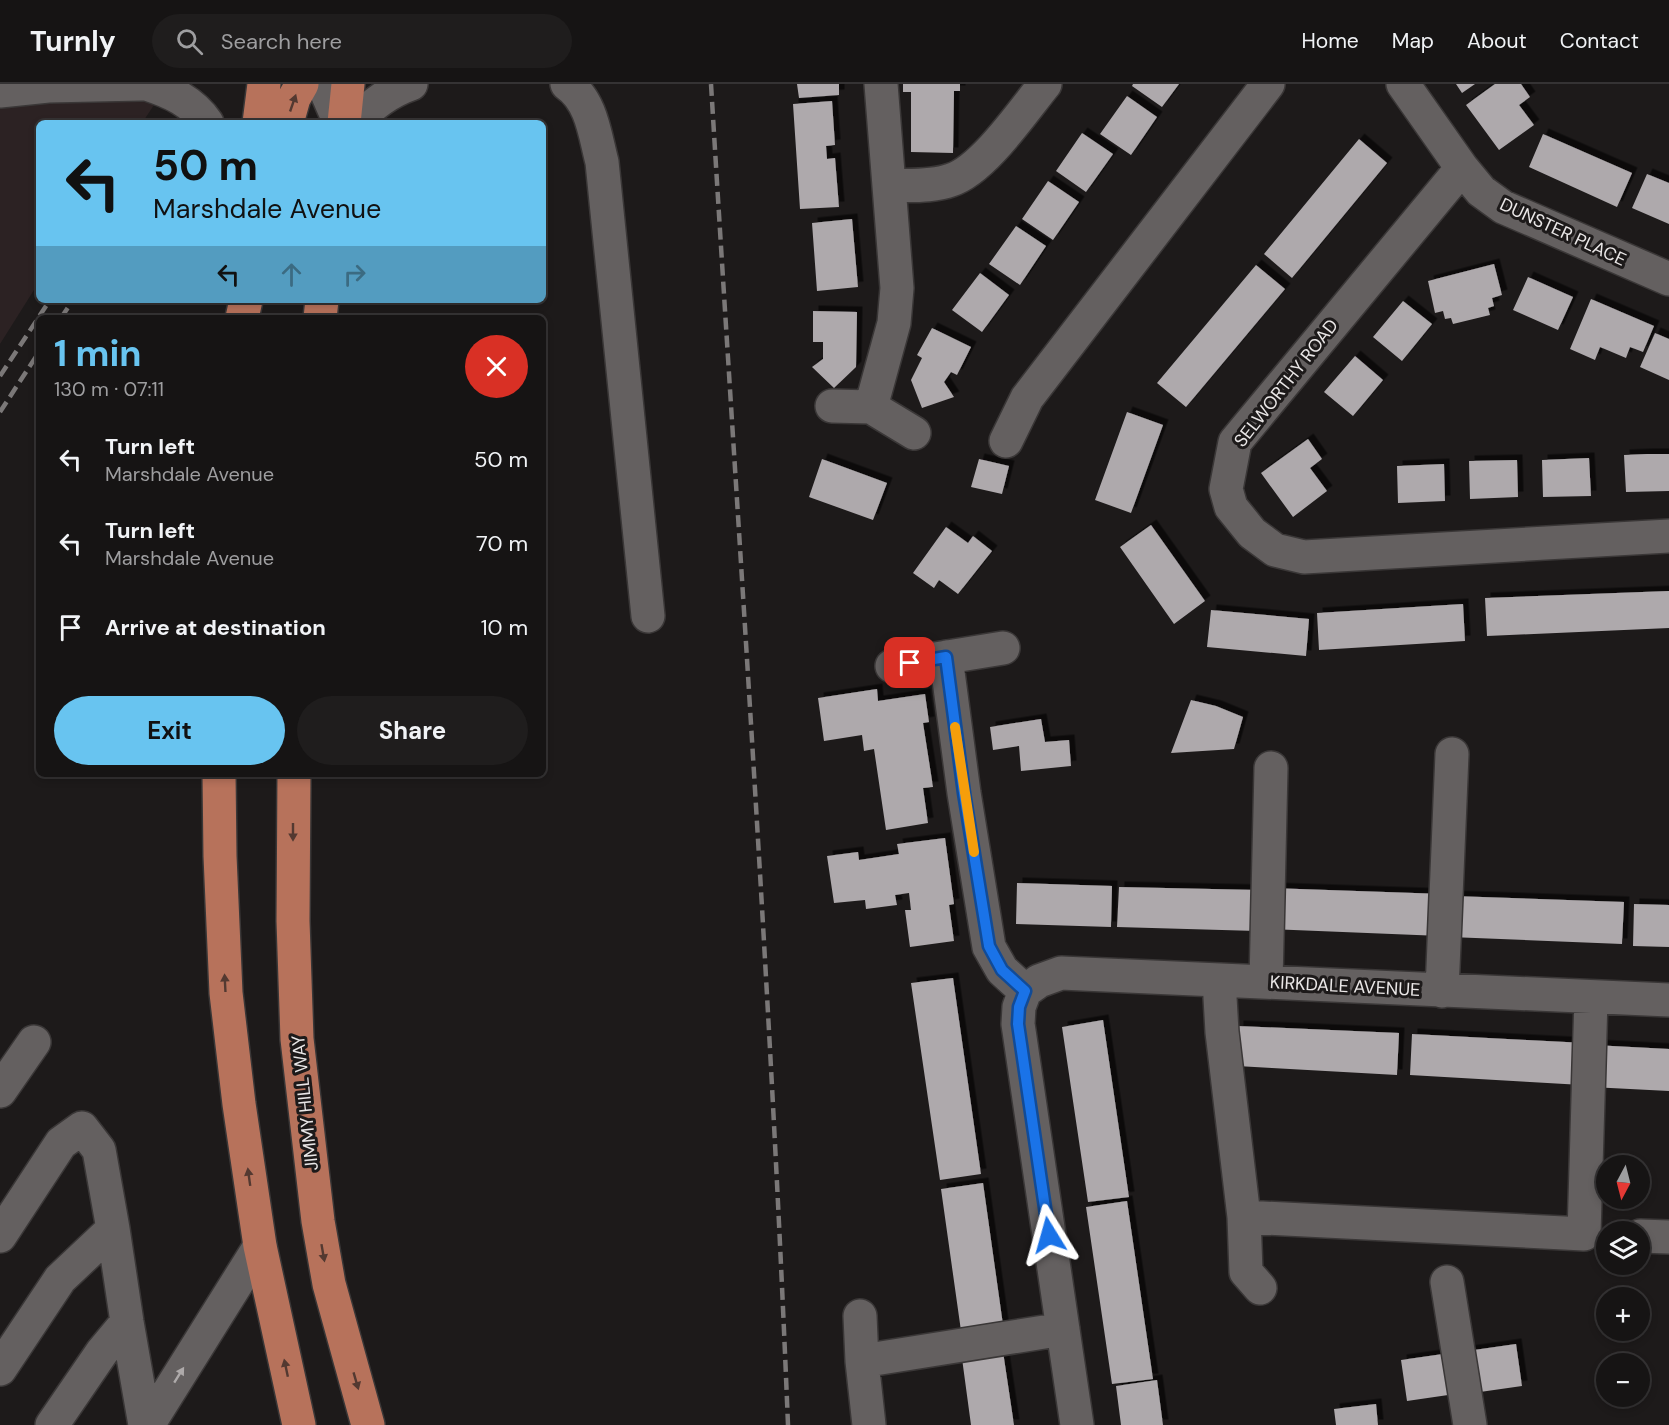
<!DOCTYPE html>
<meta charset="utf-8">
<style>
body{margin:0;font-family:"DM Sans",sans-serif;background:#1f1d1d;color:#f1f3f6;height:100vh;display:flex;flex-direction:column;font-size:22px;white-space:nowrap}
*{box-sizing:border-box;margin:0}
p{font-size:20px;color:#9e9ea0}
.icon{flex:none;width:33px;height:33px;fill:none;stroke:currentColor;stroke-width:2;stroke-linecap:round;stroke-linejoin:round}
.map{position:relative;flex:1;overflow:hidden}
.drawer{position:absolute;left:36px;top:231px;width:510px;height:462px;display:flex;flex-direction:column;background:#161414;border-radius:9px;box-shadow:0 3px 9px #0003,0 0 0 2px #353334}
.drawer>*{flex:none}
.guide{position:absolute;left:36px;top:36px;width:510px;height:183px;border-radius:9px;box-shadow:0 3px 9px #0003,0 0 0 2px #353334;background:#68c4f0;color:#111;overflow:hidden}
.needle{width:39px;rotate:187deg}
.buttons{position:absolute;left:1596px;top:1071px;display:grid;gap:12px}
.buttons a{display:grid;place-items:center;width:54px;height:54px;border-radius:50%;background:#161414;box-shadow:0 3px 9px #0003,0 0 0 2px #353334;font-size:30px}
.pin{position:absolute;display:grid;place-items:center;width:51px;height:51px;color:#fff;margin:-26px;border-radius:12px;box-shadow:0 3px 9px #0006}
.me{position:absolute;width:66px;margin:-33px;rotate:352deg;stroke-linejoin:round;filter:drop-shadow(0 0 4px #0008)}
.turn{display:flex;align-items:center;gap:21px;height:126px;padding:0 18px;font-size:27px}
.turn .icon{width:78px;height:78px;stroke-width:2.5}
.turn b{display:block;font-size:42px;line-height:51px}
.lanes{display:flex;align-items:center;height:57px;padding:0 18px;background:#0003;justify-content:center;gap:30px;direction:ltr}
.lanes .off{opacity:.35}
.round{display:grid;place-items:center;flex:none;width:63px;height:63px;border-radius:32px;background:#1f1d1d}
.overview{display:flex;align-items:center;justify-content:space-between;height:102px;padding:0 18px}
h1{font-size:36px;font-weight:700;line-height:45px;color:#68c4f0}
.primary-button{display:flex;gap:12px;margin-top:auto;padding:12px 18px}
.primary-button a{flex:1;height:69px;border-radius:36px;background:#68c4f0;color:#111;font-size:24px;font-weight:700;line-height:69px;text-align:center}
.primary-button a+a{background:#1f1d1d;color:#f1f3f6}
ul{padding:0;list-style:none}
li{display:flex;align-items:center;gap:18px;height:84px;padding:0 18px}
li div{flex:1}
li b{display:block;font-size:22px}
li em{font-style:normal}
header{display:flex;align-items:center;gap:36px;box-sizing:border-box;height:84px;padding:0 30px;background:#161414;border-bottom:2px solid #353334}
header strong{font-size:28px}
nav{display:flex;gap:33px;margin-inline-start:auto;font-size:21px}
.search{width:420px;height:54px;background:#1f1d1d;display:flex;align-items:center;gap:15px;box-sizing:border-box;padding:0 21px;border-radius:33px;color:#9e9ea0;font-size:22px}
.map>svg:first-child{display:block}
.built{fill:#2c2223}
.building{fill:#aea9ac;filter:url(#shadow)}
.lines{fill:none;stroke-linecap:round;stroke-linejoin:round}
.minor-casing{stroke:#3a3737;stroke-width:36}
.highway-casing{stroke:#3a3737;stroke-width:36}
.minor{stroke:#646060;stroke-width:33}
.highway{stroke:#b7725b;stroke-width:33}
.rail{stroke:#7b7878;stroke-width:4.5;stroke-dasharray:12 6;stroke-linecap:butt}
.oneway{fill:#533931}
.oneway2{fill:#aeaaaa}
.route-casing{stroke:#114b97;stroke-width:15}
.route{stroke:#1a73e8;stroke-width:10}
.slow{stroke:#f59e0b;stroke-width:10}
.labels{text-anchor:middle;stroke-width:6;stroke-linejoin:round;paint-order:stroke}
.street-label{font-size:18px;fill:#eae7e7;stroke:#1d1a1a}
</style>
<header>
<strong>Turnly</strong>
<div class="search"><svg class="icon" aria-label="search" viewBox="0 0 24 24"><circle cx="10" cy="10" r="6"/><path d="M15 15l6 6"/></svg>Search here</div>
<nav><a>Home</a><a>Map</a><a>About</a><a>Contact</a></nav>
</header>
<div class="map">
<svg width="1669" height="1341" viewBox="0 0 1669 1341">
<defs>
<filter id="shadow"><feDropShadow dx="5.5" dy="-5.5" stdDeviation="0" flood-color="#0009"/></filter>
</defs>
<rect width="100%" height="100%" fill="#1d1a1a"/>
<path class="built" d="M 0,0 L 168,0 L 142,39 L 39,39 L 39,198 L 0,260 Z"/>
<path class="building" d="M 797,0 L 839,0 L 839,11 L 799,14 Z
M 903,0 L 960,0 L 960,7 L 954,7 L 953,69 L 911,68 L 911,8 L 903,8 Z
M 1133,0 L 1179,0 L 1162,23 L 1132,2 Z
M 1456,0 L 1475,0 L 1462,9 Z
M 1495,0 L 1521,0 L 1530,13 L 1519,21 L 1534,41 L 1499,66 L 1466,21 Z
M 1127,12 L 1157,33 L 1131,71 L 1100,50 Z
M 832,17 L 835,61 L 826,62 L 827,75 L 835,74 L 839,123 L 800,125 L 793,20 Z
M 1082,49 L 1113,70 L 1086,108 L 1056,87 Z
M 1543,50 L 1632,89 L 1617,123 L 1529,83 Z
M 1359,55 L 1387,79 L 1292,194 L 1264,170 Z
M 1647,90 L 1669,99 L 1669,140 L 1632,124 Z
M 1048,97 L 1079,118 L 1053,156 L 1022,135 Z
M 852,135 L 858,203 L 817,207 L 812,139 Z
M 1016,142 L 1046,162 L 1020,201 L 989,180 Z
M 1494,180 L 1502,211 L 1492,214 L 1494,222 L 1488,224 L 1490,231 L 1453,240 L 1451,234 L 1445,235 L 1443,227 L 1435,229 L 1428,197 Z
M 1256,181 L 1285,205 L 1186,323 L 1157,299 Z
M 980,189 L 1009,211 L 982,248 L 952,226 Z
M 1528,193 L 1573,213 L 1558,246 L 1513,226 Z
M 1591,215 L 1654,242 L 1643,268 L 1630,263 L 1626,274 L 1600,263 L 1595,276 L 1570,265 Z
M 1403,217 L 1432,240 L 1402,277 L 1373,253 Z
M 813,227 L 857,228 L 856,283 L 834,304 L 812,283 L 823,275 L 823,258 L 813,258 Z
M 932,244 L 971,263 L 957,291 L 951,288 L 944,298 L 954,313 L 922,324 L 911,296 L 922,274 L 917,271 Z
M 1655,249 L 1669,255 L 1669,296 L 1640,283 Z
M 1355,272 L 1383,296 L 1353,332 L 1324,308 Z
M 1127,328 L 1163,341 L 1131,429 L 1095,416 Z
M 1308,355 L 1322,375 L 1310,384 L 1327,407 L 1293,433 L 1261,389 Z
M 1647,370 L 1669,370 L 1669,407 L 1626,408 L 1624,371 Z
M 1589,374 L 1591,412 L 1543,413 L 1542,376 Z
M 822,375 L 887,399 L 873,436 L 809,413 Z
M 979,375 L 1009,382 L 1002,410 L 971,403 Z
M 1517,376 L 1518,413 L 1470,415 L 1469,377 Z
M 1444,380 L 1445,417 L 1398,419 L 1397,382 Z
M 1151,441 L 1205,517 L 1174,540 L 1120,463 Z
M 946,443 L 968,459 L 973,452 L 992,467 L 958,510 L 939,496 L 934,504 L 913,489 Z
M 1669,507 L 1669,544 L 1487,552 L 1485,514 Z
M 1463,520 L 1465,557 L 1319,566 L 1317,529 Z
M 1211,526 L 1309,535 L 1306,572 L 1207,563 Z
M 877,605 L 878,617 L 925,610 L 929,638 L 923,639 L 933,703 L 923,704 L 928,739 L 886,746 L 874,665 L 864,667 L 862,651 L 824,657 L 818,614 Z
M 1191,616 L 1216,622 L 1243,633 L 1234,665 L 1171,669 Z
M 1041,635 L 1045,658 L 1069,656 L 1071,682 L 1021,687 L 1019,662 L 993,666 L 990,643 Z
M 945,754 L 954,820 L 949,821 L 954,857 L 910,863 L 905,826 L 911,826 L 909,809 L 895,811 L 897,821 L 866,825 L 865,816 L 834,819 L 827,772 L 858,768 L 859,776 L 899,770 L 897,760 Z
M 1017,799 L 1112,802 L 1111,843 L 1016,840 Z
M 1119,803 L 1258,806 L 1257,847 L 1117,843 Z
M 1270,804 L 1443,810 L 1441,852 L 1269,845 Z
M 1452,812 L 1624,818 L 1622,860 L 1450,853 Z
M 1634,820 L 1669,821 L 1669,863 L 1633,862 Z
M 953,894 L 981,1090 L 940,1096 L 911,899 Z
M 1103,936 L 1129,1113 L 1088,1118 L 1062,943 Z
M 1238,942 L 1399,949 L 1397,991 L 1237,982 Z
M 1412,950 L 1585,959 L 1582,1001 L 1410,991 Z
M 1593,961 L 1669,965 L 1669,1007 L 1591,1003 Z
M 983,1099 L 1004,1248 L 962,1254 L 941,1105 Z
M 1127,1117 L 1153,1295 L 1112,1300 L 1086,1123 Z
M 1516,1260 L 1522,1302 L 1473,1309 L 1467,1267 Z
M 1002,1261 L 1014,1341 L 971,1341 L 961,1267 Z
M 1450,1269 L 1455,1310 L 1407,1317 L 1401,1276 Z
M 1157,1296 L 1163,1341 L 1121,1341 L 1116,1302 Z
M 1376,1320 L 1378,1341 L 1336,1341 L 1334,1325 Z"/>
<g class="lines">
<defs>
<path id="minor" d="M 147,0 C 171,8 192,17 207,39
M 323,0 L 336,30 L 337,39
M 567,0 C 592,17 595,52 602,78 L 648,532
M 1403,0 L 1462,84 L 1481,107 L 1503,123 L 1669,195
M 0,7 L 48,2 L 141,0
M 355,39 C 371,21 388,8 411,0
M 1462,84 L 1235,358 L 1226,405 L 1231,423 L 1252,449 L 1275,466 L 1304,473 L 1669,452
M 890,102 C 909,101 932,103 951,96 C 983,86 1023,27 1045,0
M 832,322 L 871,323 L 914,349
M 871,323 L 894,239 L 897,204 L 881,0
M 1006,357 L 1027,314 L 1268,0
M 946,573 L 964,709 L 989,863 L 1002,886 L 1025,907
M 892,582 L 1003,564
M 1219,896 L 1222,948 L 1244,1133 L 1246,1188 L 1260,1204
M 1266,898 L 1271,684
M 1025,907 L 1039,897 L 1061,889 L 1669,916
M 1025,907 L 1019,923 L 1018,940 L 1077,1341
M 1442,907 L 1452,670
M 0,1007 L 34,958
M 1244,1133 L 1584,1150 L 1591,914
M 0,1152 L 61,1059 L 82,1044 L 99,1066 L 113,1145 L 127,1238 L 145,1341
M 1640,1152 L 1669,1153
M 1447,1198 L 1470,1341
M 860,1232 L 862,1277
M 0,1285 L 60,1195 L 113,1145
M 52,1341 L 102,1268 L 127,1238
M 148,1341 L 260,1162
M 869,1341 L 862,1277 L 1063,1245"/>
<path id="highway" d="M 259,39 L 264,0
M 287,39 L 294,14 L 302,0
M 344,39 L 348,0
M 242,234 L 246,216
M 320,234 L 322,216
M 219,690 L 220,772 L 226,909 L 239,1020 L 260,1162 L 299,1341
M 294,690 L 293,837 L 297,955 L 318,1137 L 329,1200 L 368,1341"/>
</defs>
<use href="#minor" class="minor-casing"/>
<use href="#highway" class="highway-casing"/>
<use href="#minor" class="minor"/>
<use href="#highway" class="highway"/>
<path class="rail" d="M 711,0 C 738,447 770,894 788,1341
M 61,234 L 73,216
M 0,292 L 50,216
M 0,328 L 39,268"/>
</g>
<defs><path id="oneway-solid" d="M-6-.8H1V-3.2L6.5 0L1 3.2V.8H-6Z" transform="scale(1.5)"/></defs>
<g class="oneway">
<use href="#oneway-solid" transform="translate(293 19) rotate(-71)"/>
<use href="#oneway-solid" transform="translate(293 748) rotate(90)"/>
<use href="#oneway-solid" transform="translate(225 899) rotate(-93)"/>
<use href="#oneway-solid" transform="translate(249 1093) rotate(-98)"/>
<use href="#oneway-solid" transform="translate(323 1169) rotate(80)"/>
<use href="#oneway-solid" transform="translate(286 1284) rotate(-102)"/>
<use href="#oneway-solid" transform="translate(356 1297) rotate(74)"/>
</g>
<use class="oneway2" href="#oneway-solid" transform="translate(179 1291) rotate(-58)"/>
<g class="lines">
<defs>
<path id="route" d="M 910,579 L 946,573 L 964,709 L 989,862 L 1002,886 L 1025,907 L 1019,923 L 1018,940 L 1049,1151"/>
</defs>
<use href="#route" class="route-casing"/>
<use href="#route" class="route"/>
<path class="slow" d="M 955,643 L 974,768"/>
</g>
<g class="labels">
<g class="street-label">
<text transform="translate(1563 148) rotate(25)" y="6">DUNSTER PLACE</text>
<text transform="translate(1286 299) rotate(-52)" y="6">SELWORTHY ROAD</text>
<text transform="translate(1345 902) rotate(3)" y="6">KIRKDALE AVENUE</text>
<text transform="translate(305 1019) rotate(-96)" y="6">JIMMY HILL WAY</text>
</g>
</g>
</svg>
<div class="buttons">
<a><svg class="needle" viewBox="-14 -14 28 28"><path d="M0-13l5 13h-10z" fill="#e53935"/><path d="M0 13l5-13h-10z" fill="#9e9ea0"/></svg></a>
<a><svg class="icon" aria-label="layers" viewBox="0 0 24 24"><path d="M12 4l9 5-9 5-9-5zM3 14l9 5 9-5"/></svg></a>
<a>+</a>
<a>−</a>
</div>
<div class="pin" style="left:910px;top:579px;background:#d93025"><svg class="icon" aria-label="arrive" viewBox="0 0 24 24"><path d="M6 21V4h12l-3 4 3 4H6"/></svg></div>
<svg class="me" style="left:1049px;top:1151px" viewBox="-20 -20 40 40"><path d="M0-17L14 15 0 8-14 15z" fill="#1a73e8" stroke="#fff" stroke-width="4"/></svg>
<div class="guide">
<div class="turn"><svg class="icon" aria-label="left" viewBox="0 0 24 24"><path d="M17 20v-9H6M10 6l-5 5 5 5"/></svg><div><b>50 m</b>Marshdale Avenue</div></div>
<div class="lanes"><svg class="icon" aria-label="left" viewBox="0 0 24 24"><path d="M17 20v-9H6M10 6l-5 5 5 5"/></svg><svg class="icon off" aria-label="ahead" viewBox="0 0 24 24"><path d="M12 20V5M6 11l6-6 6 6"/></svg><svg class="icon off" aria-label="right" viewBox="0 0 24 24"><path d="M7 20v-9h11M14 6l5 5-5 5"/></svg></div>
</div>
<section class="drawer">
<div class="overview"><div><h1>1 min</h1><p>130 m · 07:11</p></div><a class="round" style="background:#d93025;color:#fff"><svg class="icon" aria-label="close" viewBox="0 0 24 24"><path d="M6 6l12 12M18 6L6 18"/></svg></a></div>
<ul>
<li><svg class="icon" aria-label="left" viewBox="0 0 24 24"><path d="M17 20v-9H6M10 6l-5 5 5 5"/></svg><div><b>Turn left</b><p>Marshdale Avenue</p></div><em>50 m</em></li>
<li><svg class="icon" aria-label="left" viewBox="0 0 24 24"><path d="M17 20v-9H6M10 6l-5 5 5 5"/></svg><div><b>Turn left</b><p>Marshdale Avenue</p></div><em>70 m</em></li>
<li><svg class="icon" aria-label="arrive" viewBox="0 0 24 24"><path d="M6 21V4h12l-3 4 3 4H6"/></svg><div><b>Arrive at destination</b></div><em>10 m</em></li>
</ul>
<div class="primary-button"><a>Exit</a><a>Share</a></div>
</section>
</div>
